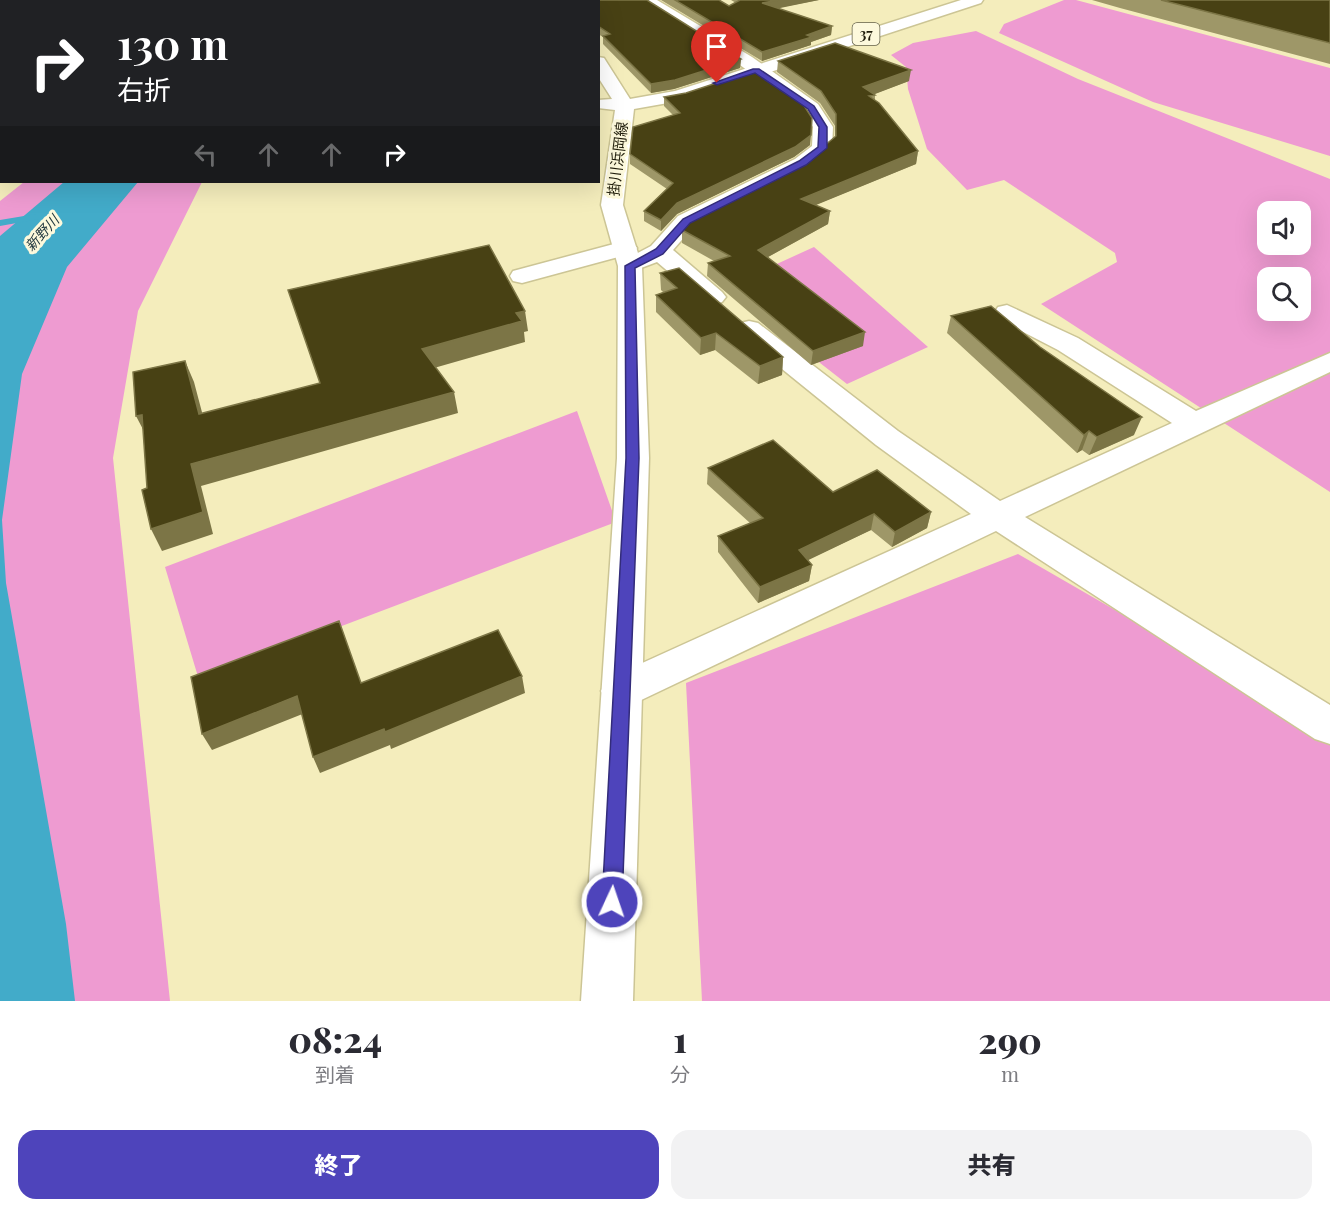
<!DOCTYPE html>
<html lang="ja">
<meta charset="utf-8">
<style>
body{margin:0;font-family:"Playfair Display","Noto Sans JP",serif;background:#f2f2f3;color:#2b2b33;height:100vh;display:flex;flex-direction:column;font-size:22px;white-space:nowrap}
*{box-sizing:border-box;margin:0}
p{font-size:20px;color:#7c7c81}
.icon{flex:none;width:33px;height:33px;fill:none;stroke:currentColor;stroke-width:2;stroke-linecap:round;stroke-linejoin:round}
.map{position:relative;height:1001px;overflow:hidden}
.drawer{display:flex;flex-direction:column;background:#fff;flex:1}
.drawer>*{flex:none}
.guide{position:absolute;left:0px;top:0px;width:600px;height:183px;box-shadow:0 6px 24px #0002;background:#202124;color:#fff;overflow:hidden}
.tools{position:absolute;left:1257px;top:201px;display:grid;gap:12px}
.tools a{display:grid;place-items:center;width:54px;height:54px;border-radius:12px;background:#fff;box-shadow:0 6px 24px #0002;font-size:30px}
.pin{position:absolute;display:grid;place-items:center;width:51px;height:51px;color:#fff;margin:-62px -26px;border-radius:50% 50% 50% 0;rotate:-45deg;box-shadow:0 0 6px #0007}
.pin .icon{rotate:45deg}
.me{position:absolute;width:66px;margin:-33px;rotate:3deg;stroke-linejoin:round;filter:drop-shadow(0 0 4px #0008)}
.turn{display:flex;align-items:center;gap:21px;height:126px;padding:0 18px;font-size:27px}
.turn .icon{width:78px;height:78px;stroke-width:2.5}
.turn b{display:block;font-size:42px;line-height:51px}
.lanes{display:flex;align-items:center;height:57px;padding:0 18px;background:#0003;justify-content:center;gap:30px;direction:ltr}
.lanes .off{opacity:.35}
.eta{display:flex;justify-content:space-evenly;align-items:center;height:102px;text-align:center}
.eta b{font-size:36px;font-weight:800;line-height:42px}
.button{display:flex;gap:12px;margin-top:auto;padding:12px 18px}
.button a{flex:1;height:69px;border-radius:18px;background:#4e44bb;color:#fff;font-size:24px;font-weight:800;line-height:69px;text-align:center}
.button a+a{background:#f2f2f3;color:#2b2b33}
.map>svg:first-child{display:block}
.green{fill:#ee9bd1;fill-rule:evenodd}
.water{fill:#42abc9}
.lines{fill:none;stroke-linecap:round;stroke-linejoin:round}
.stream{fill:#42abc9;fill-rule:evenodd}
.minor-casing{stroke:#ccc595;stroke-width:3}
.major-casing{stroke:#ccc595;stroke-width:3}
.minor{fill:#fff;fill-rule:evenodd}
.major{fill:#fff;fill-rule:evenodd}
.wall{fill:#9e9768}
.shaded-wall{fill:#7c7546}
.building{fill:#484114;stroke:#7c7546;stroke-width:1.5}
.route{fill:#4e44bb;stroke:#332c7a;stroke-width:1.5}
.labels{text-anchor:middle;stroke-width:6;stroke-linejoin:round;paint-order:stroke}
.shield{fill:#fdf9dc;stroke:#63604a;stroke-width:1.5}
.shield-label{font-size:14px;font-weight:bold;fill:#211e0c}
.far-water-label{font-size:14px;font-style:italic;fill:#1b323a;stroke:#fdf9dc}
.street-label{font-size:15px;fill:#211e0c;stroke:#fdf9dc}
</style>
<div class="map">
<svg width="1330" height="1001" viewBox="0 0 1330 1001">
<rect width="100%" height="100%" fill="#f4edbc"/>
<path class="green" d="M 1064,0 L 1076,0 L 1330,68 L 1330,156 L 1153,102 L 999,33 L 1004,24 Z
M 976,31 L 1078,79 L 1330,179 L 1330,492 L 1041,304 L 1117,262 L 1115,253 L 1004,180 L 967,190 L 927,149 L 908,89 L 906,67 L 891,55 L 913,43 ZM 1268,212 L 1300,212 L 1300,244 L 1268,244 ZM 1268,278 L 1300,278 L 1300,310 L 1268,310 Z
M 24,182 L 202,182 L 138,311 L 113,458 L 170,1001 L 0,1001 L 0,201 Z
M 814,247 L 928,347 L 847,384 L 724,288 Z
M 577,411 L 616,522 L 199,680 L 165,567 Z
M 1018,554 L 1330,734 L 1330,1001 L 702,1001 L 686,683 Z"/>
<path class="water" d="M 64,182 L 138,182 L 67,267 L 22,374 L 2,520 L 6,583 L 66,924 L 75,1001 L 0,1001 L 0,236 Z"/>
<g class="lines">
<path class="stream" d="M 36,214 L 41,217 L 39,219 L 0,226 L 0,220 Z"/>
<defs>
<path id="minor" d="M 304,0 L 318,0 L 303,2 Z
M 639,0 L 657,0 L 752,57 L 818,104 L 833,127 L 832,148 L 829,152 L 809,167 L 694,226 L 673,250 L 722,292 L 726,297 L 722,302 L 713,305 L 704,302 L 657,262 L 641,268 L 632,266 L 629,261 L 632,256 L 651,246 L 678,216 L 795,159 L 812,146 L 813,127 L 804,112 L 740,65 Z
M 0,76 L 2,76 L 0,87 Z
M 625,241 L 633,243 L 637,248 L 633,253 L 522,283 L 513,281 L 510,276 L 513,271 Z
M 1007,305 L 1078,338 L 1196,411 L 1330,353 L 1330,372 L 1025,517 L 1330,705 L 1330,744 L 1315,739 L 996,531 L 635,703 L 621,708 L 607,703 L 601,691 L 607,679 L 971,514 L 876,445 L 740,335 L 736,329 L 740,323 L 749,321 L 758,323 L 898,431 L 1000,501 L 1172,423 L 1058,350 L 998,319 L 994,313 L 998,307 Z"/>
<path id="major" d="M 494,0 L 510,0 L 511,2 L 495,2 Z
M 961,0 L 983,0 L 981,3 L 685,100 L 634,109 L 623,205 L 642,266 L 649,458 L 633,1001 L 581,1001 L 617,458 L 618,266 L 601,205 L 615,110 L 598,108 L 598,100 L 612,99 L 598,77 L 598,57 L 604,58 L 630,99 L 675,91 Z
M 0,103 L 2,103 L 2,115 L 0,115 Z"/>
</defs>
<use href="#minor" class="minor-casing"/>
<use href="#major" class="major-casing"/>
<use href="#minor" class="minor"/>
<use href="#major" class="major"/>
</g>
<path class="wall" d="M 558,0 L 647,0 L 741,59 L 740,68 L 674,89 L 651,93 L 603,44 L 603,37 L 598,34 L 598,2 L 559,2 Z
M 661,0 L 719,0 L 729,6 L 736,3 L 731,0 L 819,0 L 777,8 L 832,26 L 831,35 L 811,42 L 811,45 L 762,61 Z
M 1092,0 L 1330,0 L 1330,64 L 1120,8 Z
M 2,8 L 2,47 L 0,47 L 0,9 Z
M 778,61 L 909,81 L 874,94 L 875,95 L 875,100 L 918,151 L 916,164 L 815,205 L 830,211 L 828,224 L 768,257 L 863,346 L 811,365 L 707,276 L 708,263 L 714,261 L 682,243 L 682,230 L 811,157 L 835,137 L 835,126 L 820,103 L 777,72 Z
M 664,97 L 810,145 L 794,157 L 677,214 L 661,231 L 644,221 L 644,211 L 667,189 L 630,164 L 630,154 L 673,115 L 664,106 Z
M 660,273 L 783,357 L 782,375 L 758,384 L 715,350 L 700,355 L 656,312 L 656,295 L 663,292 L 661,290 Z
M 951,316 L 1134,435 L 1089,455 L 1082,450 L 1077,453 L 947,333 Z
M 708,468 L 833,492 L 931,512 L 927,528 L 892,547 L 871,530 L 807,560 L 812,565 L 809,581 L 758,603 L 718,552 L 718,536 L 750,523 L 707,484 Z"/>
<path class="shaded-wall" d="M 166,0 L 180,0 L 180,2 L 165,2 Z
M 779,0 L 819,0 L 761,12 L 762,3 Z
M 832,26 L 831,35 L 811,42 L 811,45 L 762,61 L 762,52 Z
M 741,59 L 740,68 L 674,89 L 651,93 L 651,84 Z
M 911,70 L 909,81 L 862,99 L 863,87 Z
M 811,135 L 810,145 L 794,157 L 677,214 L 661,231 L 661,220 L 677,203 Z
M 2,149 L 2,176 L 0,178 L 0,150 Z
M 918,151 L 916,164 L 799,212 L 801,199 Z
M 830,211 L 828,224 L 757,263 L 758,250 Z
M 525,311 L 528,331 L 524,332 L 525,342 L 427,370 L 422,349 L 516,313 Z
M 865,332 L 863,346 L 811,365 L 813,351 Z
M 716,333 L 715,350 L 700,355 L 701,338 Z
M 783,357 L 782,375 L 758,384 L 760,366 Z
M 185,361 L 194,382 L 208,435 L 199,414 Z
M 454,392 L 458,413 L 201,486 L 213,534 L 162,551 L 151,529 L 191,464 Z
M 142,415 L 147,437 L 136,416 Z
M 1142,417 L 1134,435 L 1089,455 L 1097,437 Z
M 1089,431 L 1082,450 L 1077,453 L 1084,435 Z
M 931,512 L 927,528 L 892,547 L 895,532 Z
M 874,514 L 871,530 L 796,566 L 799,550 Z
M 812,565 L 809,581 L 758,603 L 760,587 Z
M 522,676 L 525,693 L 391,749 L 390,745 L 320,773 L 313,757 L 384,729 Z
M 297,696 L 305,713 L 212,750 L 202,734 Z"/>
<path class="building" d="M 44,0 L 166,0 L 165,2 L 36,2 Z
M 563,0 L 647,0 L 741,59 L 675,80 L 651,84 L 603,36 L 610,34 L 598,26 L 598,2 L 565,2 Z
M 675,0 L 719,0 L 729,6 L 740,0 L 779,0 L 762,3 L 832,26 L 807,35 L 812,37 L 762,52 Z
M 1161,0 L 1330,0 L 1330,43 Z
M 2,8 L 2,30 L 0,30 L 0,9 Z
M 835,43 L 911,70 L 863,87 L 875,95 L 869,96 L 879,103 L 918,151 L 801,199 L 830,211 L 758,250 L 865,332 L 813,351 L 708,263 L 730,256 L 682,230 L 696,215 L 811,157 L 836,136 L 836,114 L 821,91 L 778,61 Z
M 756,70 L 803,104 L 812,118 L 811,135 L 795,147 L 677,203 L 661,220 L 644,211 L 673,183 L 630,154 L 633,127 L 680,113 L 664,97 L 686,93 Z
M 0,110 L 2,110 L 2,149 L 0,150 Z
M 489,245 L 525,311 L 516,313 L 522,321 L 422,349 L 454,392 L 191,464 L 203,512 L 151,529 L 142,490 L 147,488 L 142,415 L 136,416 L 133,372 L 185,361 L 199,414 L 320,383 L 288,290 Z
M 679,268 L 783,357 L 760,366 L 716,333 L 701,338 L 656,295 L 677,288 L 660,273 Z
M 991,306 L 1040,347 L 1142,417 L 1097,437 L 1089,431 L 1084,435 L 951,316 Z
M 773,440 L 833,492 L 877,470 L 931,512 L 895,532 L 874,514 L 799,550 L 812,565 L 760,587 L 718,536 L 763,518 L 708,468 Z
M 339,621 L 361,683 L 498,630 L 522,676 L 385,732 L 384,729 L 313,757 L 297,696 L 202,734 L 191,677 Z"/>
<path class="route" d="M 753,69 L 759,69 L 814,106 L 827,127 L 827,148 L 806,165 L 690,223 L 663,254 L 635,268 L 639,458 L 622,902 L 619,909 L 612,912 L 605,909 L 602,902 L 626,458 L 625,266 L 656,249 L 683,219 L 799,161 L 818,147 L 819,127 L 808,109 L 755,73 L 717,85 L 713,83 Z"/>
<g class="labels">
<rect class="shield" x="852.5" y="23" width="27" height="22" rx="4.5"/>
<g class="shield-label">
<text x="866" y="39">37</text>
</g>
<g class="far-water-label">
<text transform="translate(42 233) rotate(-48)" y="5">新野川</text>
</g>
<g class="street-label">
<text transform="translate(618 159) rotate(-83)" y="5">掛川浜岡線</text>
</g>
</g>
</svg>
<div class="tools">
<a><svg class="icon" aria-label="sound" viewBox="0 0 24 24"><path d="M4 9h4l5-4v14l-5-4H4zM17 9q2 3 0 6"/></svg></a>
<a><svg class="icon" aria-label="search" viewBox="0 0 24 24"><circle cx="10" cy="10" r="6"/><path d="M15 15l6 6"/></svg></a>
</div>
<div class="pin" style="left:717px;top:83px;background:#d93025"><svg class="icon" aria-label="arrive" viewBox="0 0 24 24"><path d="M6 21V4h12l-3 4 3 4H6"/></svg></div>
<svg class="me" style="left:612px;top:902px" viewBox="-20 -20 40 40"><circle r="17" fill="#4e44bb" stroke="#fff" stroke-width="3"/><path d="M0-11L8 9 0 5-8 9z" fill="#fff"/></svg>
<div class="guide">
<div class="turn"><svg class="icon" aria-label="right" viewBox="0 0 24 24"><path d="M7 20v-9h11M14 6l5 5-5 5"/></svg><div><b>130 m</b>右折</div></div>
<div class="lanes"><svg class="icon off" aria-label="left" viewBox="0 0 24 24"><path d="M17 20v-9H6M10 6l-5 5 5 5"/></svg><svg class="icon off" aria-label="ahead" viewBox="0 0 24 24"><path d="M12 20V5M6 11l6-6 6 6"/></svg><svg class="icon off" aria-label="ahead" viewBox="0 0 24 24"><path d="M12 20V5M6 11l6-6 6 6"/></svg><svg class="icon" aria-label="right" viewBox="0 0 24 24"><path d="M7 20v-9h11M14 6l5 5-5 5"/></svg></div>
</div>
</div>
<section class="drawer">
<div class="eta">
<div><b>08:24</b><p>到着</p></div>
<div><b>1</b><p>分</p></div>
<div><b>290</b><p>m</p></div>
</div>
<div class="button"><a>終了</a><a>共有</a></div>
</section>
